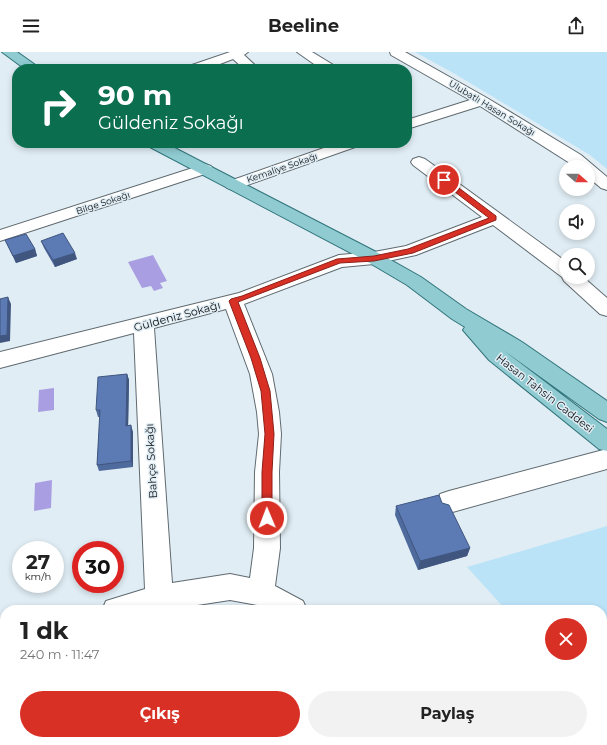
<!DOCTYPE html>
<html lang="tr">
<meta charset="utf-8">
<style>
body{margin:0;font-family:Montserrat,sans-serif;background:#f2f2f2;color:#222;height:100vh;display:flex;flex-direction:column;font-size:15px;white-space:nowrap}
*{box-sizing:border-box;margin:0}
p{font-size:13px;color:#767676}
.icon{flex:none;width:22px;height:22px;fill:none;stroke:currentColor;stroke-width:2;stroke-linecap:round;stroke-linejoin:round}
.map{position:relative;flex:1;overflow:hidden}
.side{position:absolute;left:0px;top:553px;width:607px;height:140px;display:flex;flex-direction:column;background:#fff;border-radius:16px 16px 0 0;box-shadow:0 2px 6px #0003}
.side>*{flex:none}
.top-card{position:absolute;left:12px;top:12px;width:400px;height:84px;border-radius:16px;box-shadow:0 2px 6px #0003;background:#0b6e4f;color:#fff;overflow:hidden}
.needle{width:26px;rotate:111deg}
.buttons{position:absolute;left:559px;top:108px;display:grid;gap:8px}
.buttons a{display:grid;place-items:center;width:36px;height:36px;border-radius:50%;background:#fff;box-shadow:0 2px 6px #0003;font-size:20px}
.speed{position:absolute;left:12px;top:489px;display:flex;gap:8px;font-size:20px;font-weight:700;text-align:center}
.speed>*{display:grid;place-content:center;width:52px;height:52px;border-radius:50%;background:#fff;box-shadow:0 2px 6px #0003;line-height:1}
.speed small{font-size:10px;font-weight:400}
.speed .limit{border:6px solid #d22;background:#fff;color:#111}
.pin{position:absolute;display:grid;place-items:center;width:34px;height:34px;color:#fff;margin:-17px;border:2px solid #fff;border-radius:50%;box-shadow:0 1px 4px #0007}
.me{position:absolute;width:44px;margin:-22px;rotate:359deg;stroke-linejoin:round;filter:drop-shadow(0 0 3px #0008)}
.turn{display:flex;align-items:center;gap:14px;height:84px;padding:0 20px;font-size:18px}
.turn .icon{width:52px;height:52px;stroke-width:2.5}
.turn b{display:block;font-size:28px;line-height:34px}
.round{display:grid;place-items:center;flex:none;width:42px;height:42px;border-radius:21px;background:#f2f2f2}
.headline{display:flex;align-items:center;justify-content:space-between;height:68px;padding:0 20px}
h1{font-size:24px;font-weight:700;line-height:30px}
.action{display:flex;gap:8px;margin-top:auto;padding:8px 20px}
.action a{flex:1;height:46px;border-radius:24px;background:#d93025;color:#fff;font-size:16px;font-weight:700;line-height:46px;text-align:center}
.action a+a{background:#f2f2f2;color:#222}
header{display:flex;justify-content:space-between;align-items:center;height:52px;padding:0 20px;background:#fff;font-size:18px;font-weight:700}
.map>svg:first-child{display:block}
.green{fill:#bbe3f8}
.water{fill:#aa9ee2}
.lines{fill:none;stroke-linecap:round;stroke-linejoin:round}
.minor-casing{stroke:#5f6a70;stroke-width:2}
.major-casing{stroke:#31747b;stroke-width:2}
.minor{fill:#fff;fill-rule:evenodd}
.major{fill:#8fcbd1;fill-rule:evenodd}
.wall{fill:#4f6a9c}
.shaded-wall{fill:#40567f}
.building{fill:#5c7bb5;stroke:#40567f}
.route{fill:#d93025;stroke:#8d1f18}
.labels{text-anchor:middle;stroke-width:3;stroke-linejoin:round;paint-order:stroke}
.far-street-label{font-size:9px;fill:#0f1316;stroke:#e0edf4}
.street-label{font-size:11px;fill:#0f1316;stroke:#e0edf4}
</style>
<header><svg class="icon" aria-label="menu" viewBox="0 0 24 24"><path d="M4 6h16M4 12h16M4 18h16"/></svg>Beeline<svg class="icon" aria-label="share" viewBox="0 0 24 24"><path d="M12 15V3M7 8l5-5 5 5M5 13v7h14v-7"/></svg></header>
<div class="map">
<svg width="607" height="693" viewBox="0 0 607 693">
<rect width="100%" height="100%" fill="#e0edf4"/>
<path class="green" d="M 415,0 L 607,0 L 607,117 L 590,103 L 455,22 Z
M 607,474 L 607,693 L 578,693 L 570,688 L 602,688 L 602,558 L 506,558 L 467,515 Z"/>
<path class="water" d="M 153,203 L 167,229 L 160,231 L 163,236 L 154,239 L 151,234 L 142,236 L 128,210 Z
M 54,336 L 54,358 L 38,360 L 39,338 Z
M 52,428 L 51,456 L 34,459 L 35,431 Z"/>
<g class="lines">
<defs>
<path id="minor" d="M 230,0 L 248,0 L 244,3 L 259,17 L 244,17 L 233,7 L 207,17 L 187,17 L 189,14 Z
M 297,0 L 312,0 L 335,14 L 337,17 L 321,17 Z
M 390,0 L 405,0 L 487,46 L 581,103 L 607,125 L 607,138 L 601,136 L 588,125 L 588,115 L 576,115 L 480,54 L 407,77 L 407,68 L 470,48 L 391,3 Z
M 338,91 L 361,91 L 358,94 L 239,136 L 233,138 L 227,136 L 225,133 L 227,130 Z
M 419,105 L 425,107 L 557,203 L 566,210 L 566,225 L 583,225 L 607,246 L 607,264 L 600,262 L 564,229 L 562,225 L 493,173 L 416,203 L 374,212 L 342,215 L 244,252 L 272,322 L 279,360 L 281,382 L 279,420 L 280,496 L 275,534 L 303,549 L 307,558 L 266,558 L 257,553 L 230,548 L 165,558 L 102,558 L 106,549 L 145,537 L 134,281 L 0,316 L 0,300 L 239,241 L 339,203 L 374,200 L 406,194 L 482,165 L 413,113 L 411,110 L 413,107 ZM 226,257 L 250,322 L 257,360 L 259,382 L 255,420 L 254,496 L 250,526 L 230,522 L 172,531 L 154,276 Z
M 205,112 L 211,114 L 213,117 L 211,120 L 0,189 L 0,178 Z
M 607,397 L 607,417 L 449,461 L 440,458 L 437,450 L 440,442 L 449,439 Z
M 5,581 L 5,609 L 0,610 L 0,582 Z
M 94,688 L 126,688 L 128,693 L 96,693 Z
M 408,688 L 442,688 L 444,693 L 411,693 Z"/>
<path id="major" d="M 2,0 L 17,0 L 41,17 L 25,17 Z
M 145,91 L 165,91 L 380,202 L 421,225 L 466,257 L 522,290 L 607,349 L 607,370 L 599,367 L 503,298 L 607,377 L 607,399 L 599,397 L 489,308 L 463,278 L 465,275 L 452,267 L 407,233 L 368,210 L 148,94 Z"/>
</defs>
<use href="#minor" class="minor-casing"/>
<use href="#major" class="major-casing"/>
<use href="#minor" class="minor"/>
<use href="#major" class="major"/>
</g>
<path class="wall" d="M 5,188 L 35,197 L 37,204 L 16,211 Z
M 41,189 L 77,207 L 55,215 L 44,196 Z
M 127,322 L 129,328 L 128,374 L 133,380 L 133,415 L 99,419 L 97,413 L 100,365 L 98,365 L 96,358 Z
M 396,454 L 470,496 L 467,504 L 418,518 L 395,463 Z
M 305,688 L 363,688 L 355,693 L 308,693 Z
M 449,688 L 502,688 L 497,693 L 453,693 Z"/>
<path class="shaded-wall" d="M 35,197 L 37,204 L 16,211 L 13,204 Z
M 75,201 L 77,207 L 55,215 L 53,208 Z
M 8,245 L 11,252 L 10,289 L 0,291 L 0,284 Z
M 127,322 L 129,328 L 128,380 L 126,374 Z
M 131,373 L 133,380 L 133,415 L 131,409 Z
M 470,496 L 467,504 L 418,518 L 420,509 Z
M 358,688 L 363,688 L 355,693 L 350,693 Z"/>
<path class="building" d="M 63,181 L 75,201 L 53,208 L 41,189 Z
M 26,182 L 35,197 L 13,204 L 5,188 Z
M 8,245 L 7,283 L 0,284 L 0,247 Z
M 127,322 L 126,374 L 131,373 L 131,409 L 97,413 L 100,358 L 96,358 L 98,325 Z
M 439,443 L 442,451 L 449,453 L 470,496 L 420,509 L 396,454 Z
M 307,688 L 358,688 L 350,693 L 310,693 Z
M 454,688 L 501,688 L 496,693 L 458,693 Z"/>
<path class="route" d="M 442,127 L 447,127 L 496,164 L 496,168 L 413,201 L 374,209 L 340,211 L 238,250 L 260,306 L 270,339 L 274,382 L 272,420 L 272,466 L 271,469 L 267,470 L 263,469 L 262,466 L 262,420 L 265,382 L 261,339 L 251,306 L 229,249 L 231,247 L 242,244 L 337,207 L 374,204 L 408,197 L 489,166 L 442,130 Z"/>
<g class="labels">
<g class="far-street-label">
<text transform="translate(492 56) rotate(31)" y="3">Ulubatlı Hasan Sokağı</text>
<text transform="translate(282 116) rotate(-19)" y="3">Kemaliye Sokağı</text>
<text transform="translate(103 151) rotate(-18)" y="3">Bilge Sokağı</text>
</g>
<g class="street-label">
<text transform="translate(177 264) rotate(-15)" y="4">Güldeniz Sokağı</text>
<text transform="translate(545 341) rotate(38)" y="4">Hasan Tahsin Caddesi</text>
<text transform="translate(151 409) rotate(-93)" y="4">Bahçe Sokağı</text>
</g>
</g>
</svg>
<div class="buttons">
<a><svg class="needle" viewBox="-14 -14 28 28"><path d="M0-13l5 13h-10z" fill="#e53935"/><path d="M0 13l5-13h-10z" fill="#767676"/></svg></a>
<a><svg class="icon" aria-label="sound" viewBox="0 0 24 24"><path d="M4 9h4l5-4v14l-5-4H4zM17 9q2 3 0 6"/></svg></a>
<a><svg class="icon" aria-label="search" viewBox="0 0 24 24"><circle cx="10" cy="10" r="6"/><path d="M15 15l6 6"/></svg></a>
</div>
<div class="speed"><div>27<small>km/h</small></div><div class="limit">30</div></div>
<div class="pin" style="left:444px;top:128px;background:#d93025"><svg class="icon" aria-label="arrive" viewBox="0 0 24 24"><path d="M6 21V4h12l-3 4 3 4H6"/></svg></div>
<svg class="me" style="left:267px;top:466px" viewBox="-20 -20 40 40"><circle r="17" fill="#d93025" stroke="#fff" stroke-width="3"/><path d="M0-11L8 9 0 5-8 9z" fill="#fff"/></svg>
<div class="top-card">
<div class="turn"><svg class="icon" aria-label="right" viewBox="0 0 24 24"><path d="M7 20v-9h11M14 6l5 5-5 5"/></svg><div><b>90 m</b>Güldeniz Sokağı</div></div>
</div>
<section class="side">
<div class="headline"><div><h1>1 dk</h1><p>240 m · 11:47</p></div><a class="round" style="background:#d93025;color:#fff"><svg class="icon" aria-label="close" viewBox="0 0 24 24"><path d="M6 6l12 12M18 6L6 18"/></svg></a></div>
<div class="action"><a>Çıkış</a><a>Paylaş</a></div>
</section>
</div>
